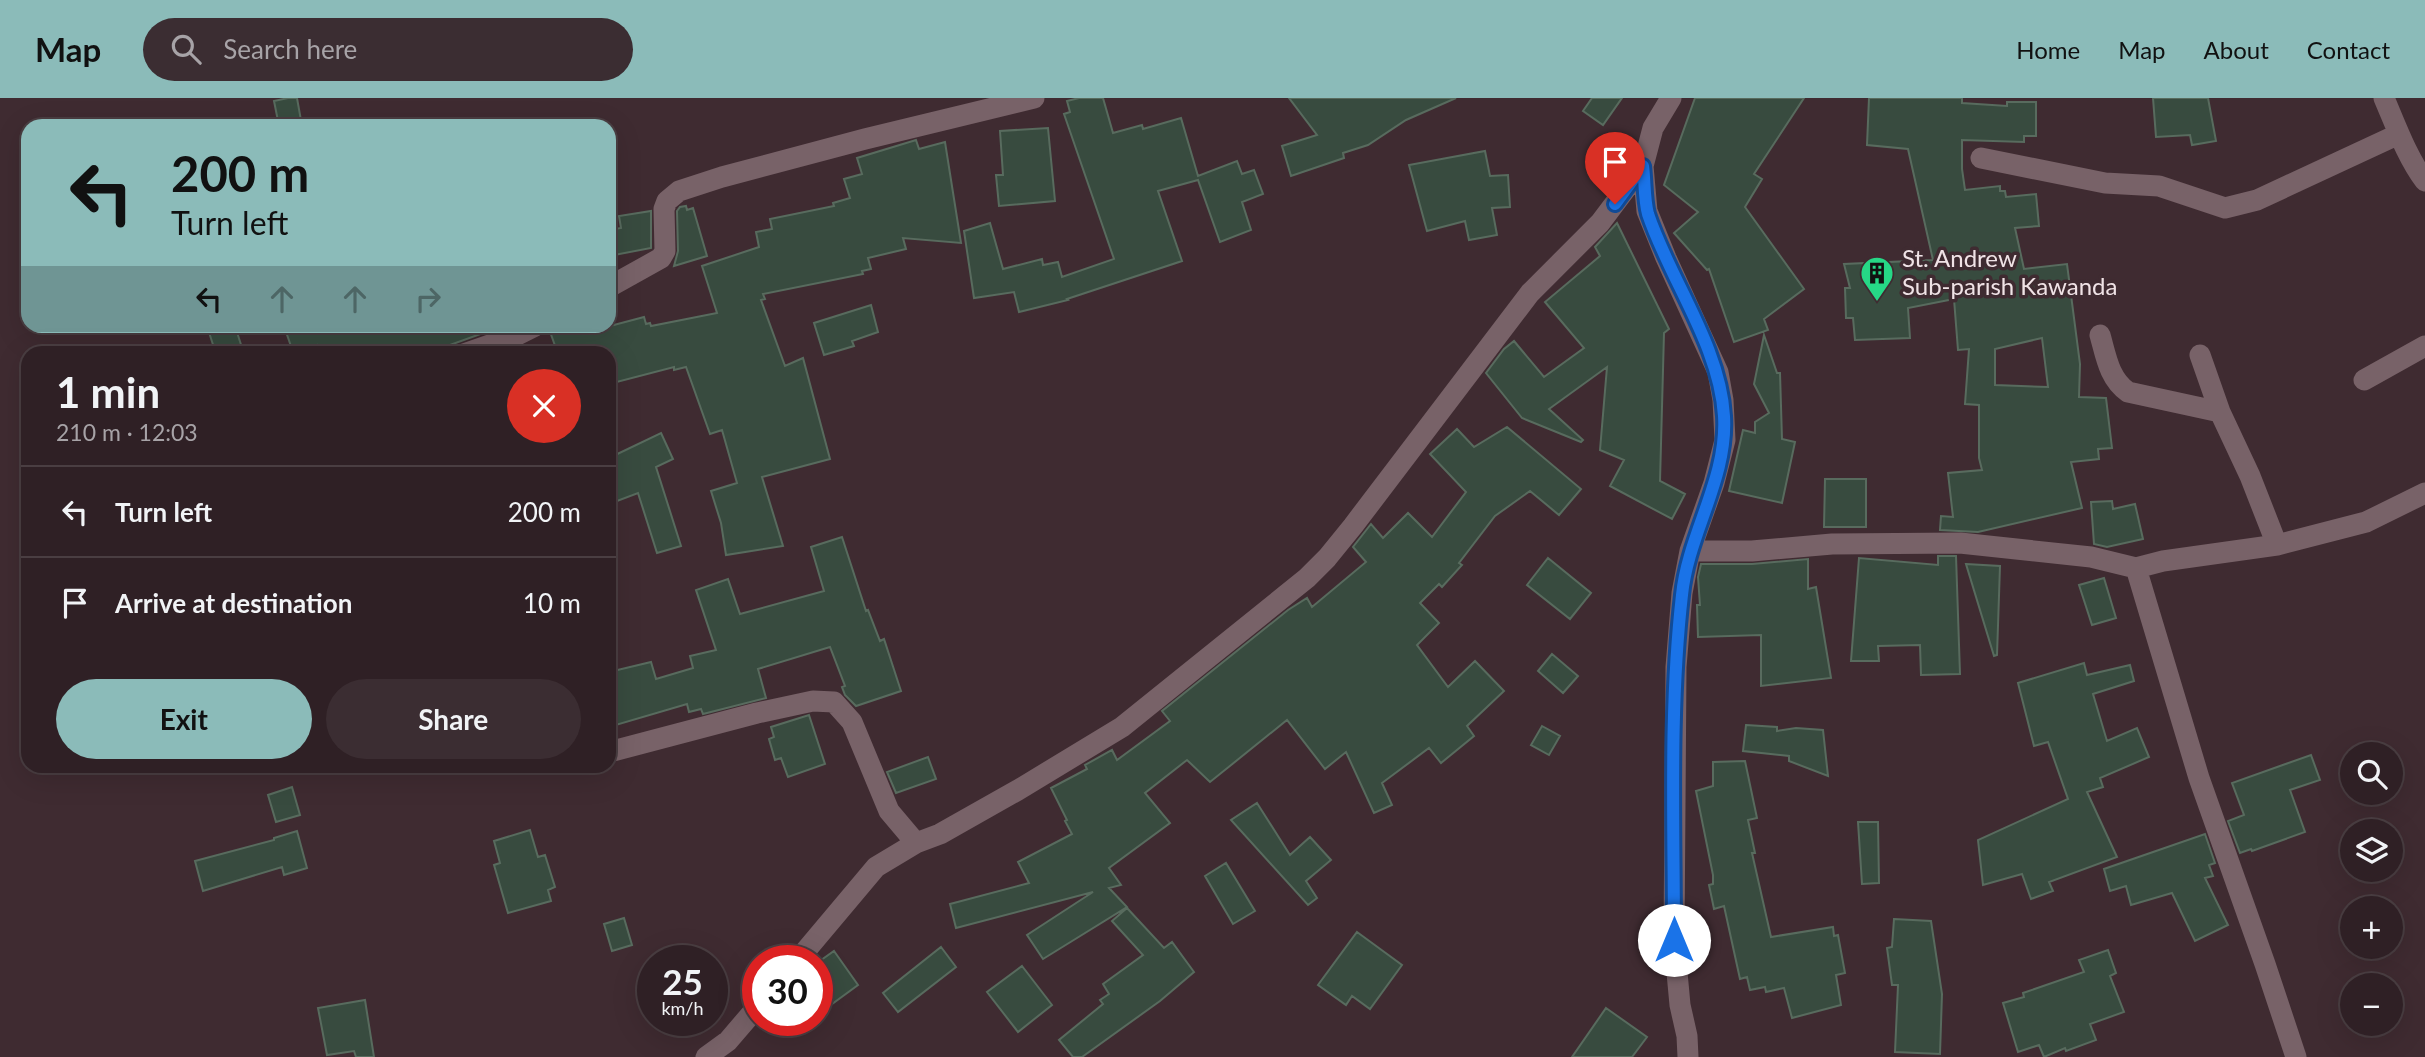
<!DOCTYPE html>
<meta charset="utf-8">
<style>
body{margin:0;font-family:Lato,sans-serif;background:#3b2d32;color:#f1f3f6;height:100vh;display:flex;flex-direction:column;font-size:26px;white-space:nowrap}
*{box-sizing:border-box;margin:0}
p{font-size:23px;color:#a7a3a7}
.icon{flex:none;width:38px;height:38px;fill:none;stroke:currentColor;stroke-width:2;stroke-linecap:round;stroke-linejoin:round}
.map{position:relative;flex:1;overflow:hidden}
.drawer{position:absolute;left:21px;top:248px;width:595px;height:427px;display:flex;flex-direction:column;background:#2f2025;border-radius:21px;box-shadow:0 7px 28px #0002,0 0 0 2px #4a3e42}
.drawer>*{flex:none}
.guide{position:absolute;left:21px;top:21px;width:595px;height:214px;border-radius:21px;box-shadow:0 7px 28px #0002,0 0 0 2px #4a3e42;background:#8bbbb9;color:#111;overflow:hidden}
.controls{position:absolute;left:2340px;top:644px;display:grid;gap:14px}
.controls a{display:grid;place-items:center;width:63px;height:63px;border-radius:50%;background:#2f2025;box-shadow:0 7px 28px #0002,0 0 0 2px #4a3e42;font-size:35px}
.speed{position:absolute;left:637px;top:847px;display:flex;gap:14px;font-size:35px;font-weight:700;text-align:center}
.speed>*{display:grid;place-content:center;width:91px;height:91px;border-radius:50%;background:#2f2025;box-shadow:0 7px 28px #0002,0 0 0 2px #4a3e42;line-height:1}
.speed small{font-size:18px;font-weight:400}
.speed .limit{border:10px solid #d22;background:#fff;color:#111}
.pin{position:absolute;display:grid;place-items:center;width:60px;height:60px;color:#fff;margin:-72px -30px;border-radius:50% 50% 50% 0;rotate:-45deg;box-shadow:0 0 7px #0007}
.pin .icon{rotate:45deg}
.me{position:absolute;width:77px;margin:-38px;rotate:0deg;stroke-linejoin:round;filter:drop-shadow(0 0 5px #0008)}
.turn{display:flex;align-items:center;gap:24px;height:147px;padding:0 35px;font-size:32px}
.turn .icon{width:91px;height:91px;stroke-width:2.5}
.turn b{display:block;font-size:49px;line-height:60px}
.lanes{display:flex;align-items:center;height:66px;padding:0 35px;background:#0003;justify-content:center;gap:35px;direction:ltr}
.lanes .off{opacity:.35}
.round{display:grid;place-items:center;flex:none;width:74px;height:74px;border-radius:37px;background:#3b2d32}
.headline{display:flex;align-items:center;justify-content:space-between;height:119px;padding:0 35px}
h1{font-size:42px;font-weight:700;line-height:52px}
.button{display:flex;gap:14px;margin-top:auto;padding:14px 35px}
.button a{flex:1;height:80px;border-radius:42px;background:#8bbbb9;color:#111;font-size:28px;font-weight:700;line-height:80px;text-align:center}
.button a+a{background:#3b2d32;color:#f1f3f6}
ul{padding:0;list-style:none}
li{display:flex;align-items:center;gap:21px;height:91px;padding:0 35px;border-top:2px solid #4a3e42}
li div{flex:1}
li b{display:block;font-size:26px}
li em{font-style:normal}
header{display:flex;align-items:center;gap:42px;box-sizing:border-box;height:98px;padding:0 35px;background:#8bbbb9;color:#111}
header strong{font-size:33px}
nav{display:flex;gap:38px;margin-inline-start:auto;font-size:24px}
.search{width:490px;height:63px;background:#3b2d32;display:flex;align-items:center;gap:18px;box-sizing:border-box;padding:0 24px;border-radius:38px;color:#a7a3a7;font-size:26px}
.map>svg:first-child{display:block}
.building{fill:#384b3f;stroke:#586b5e;stroke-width:2;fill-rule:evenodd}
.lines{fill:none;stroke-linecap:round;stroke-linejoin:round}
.minor{stroke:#786268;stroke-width:21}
.route-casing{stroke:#114b97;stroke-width:18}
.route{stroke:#1a73e8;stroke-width:12}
.labels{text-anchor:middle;stroke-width:7;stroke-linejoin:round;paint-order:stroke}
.poi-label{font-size:24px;fill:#f0e3e6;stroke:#3f2b31;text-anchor:start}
</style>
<header>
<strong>Map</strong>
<div class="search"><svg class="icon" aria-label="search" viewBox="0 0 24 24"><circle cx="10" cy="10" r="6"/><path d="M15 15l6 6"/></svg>Search here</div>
<nav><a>Home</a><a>Map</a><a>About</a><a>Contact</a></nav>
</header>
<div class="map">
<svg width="2425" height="959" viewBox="0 0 2425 959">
<rect width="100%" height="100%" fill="#3f2b31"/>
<path class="building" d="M 288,0 L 297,0 L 302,28 L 279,28 L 274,3 Z
M 1079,0 L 1103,0 L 1113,35 L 1142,27 L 1143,31 L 1181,20 L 1198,78 L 1237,63 L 1242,76 L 1254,72 L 1263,96 L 1242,104 L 1251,132 L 1220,144 L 1198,82 L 1158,93 L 1182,163 L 1067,201 L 1068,202 L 1019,214 L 1014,194 L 974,200 L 964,133 L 990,125 L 1003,171 L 1042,161 L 1043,167 L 1058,164 L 1062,179 L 1114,161 L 1064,16 L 1070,14 L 1067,3 Z
M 1289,0 L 1456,0 L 1406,22 L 1368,47 L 1343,55 L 1344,60 L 1291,78 L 1282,48 L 1317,37 Z
M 1592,0 L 1622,0 L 1603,27 L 1583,13 Z
M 1695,0 L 1804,0 L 1754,76 L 1762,81 L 1745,109 L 1804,191 L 1764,221 L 1768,232 L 1734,244 L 1709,171 L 1707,172 L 1674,135 L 1698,114 L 1664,87 Z
M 1869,0 L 1962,0 L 1962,5 L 2007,8 L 2007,4 L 2036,4 L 2036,38 L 2024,38 L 2024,44 L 1962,42 L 1962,71 L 1965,92 L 2000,88 L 2000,93 L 2005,93 L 2006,99 L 2036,96 L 2039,128 L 2015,130 L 2024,171 L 2067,166 L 2080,266 L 2079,299 L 2106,300 L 2112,350 L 2098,351 L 2099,361 L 2071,364 L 2082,410 L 1978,434 L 1940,432 L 1941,418 L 1953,419 L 1948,375 L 1982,372 L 1979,360 L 1979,307 L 1965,306 L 1969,251 L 1958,252 L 1954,201 L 1908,210 L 1910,240 L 1855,242 L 1853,220 L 1846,220 L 1845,190 L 1850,190 L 1844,166 L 1933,162 L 1908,51 L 1867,47 ZM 2042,240 L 2048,289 L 1995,287 L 1995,251 Z
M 2153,0 L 2208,0 L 2216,43 L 2192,47 L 2190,37 L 2156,39 Z
M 1048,30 L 1055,103 L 999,108 L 996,77 L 1003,77 L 1000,33 Z
M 916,42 L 919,51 L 945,44 L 961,145 L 903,140 L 906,151 L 868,160 L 871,171 L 862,173 L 863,176 L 763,196 L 765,201 L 761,202 L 785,268 L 803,260 L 830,361 L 762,379 L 783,448 L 726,457 L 721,425 L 711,393 L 737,385 L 722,332 L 710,336 L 686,269 L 674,272 L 674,269 L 609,286 L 609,256 L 558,256 L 548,228 L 594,228 L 595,232 L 644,219 L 646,226 L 650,225 L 651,228 L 717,215 L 702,168 L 759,149 L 756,134 L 772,131 L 770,121 L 834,108 L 833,105 L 850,100 L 844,81 L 862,76 L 857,60 Z
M 1485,53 L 1490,78 L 1508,77 L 1510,109 L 1492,110 L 1497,137 L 1469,142 L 1465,123 L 1427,133 L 1409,67 Z
M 686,108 L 687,112 L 693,110 L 707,158 L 674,168 L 678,153 L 677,113 L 680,109 Z
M 651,113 L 651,150 L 609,158 L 609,132 L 621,130 L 619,118 Z
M 1617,125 L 1669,231 L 1664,235 L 1660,383 L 1685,396 L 1672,421 L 1610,388 L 1624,362 L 1600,352 L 1607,269 L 1549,311 L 1583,342 L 1581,344 L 1522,320 L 1486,275 L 1504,251 L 1514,243 L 1544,279 L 1584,250 L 1545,204 L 1600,158 L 1595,149 Z
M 871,207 L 878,234 L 852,243 L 854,248 L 824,257 L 814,225 Z
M 207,228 L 235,228 L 244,256 L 216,256 Z
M 284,228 L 500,228 L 500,229 L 425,256 L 319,256 L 317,247 L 293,254 Z
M 1764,237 L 1777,275 L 1780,275 L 1782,341 L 1795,344 L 1782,405 L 1729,393 L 1743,332 L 1755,335 L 1755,324 L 1769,315 L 1754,286 Z
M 1507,329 L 1581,391 L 1559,417 L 1530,393 L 1495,418 L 1459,465 L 1462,467 L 1442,489 L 1439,486 L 1420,505 L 1439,525 L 1417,547 L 1448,589 L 1475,563 L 1504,593 L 1467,628 L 1474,638 L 1441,665 L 1429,650 L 1382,685 L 1392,707 L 1374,715 L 1346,654 L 1325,671 L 1287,622 L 1210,684 L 1187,662 L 1145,695 L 1170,725 L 1109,770 L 1121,787 L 1109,790 L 1127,809 L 1043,861 L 1027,837 L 1093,794 L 956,830 L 950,806 L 1029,785 L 1018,764 L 1072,736 L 1065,723 L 1067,722 L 1051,690 L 1087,671 L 1085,667 L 1112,652 L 1117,662 L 1170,623 L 1162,613 L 1288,512 L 1307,500 L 1312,509 L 1366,464 L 1353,449 L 1371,426 L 1383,440 L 1408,415 L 1432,439 L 1466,394 L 1430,356 L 1457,331 L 1474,349 Z
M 661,335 L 673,361 L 656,369 L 681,448 L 657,455 L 638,395 L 609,406 L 609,360 Z
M 1825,381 L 1866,381 L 1866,429 L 1824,429 Z
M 2112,403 L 2113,411 L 2135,406 L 2143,441 L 2107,449 L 2094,446 L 2091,404 Z
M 842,439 L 866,513 L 868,512 L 880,543 L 884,541 L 901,593 L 856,608 L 845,597 L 842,589 L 845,588 L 830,549 L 758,571 L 766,600 L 703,616 L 701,611 L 689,614 L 687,606 L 609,629 L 609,574 L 651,564 L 656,581 L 693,570 L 690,558 L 716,552 L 696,492 L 728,481 L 740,516 L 824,493 L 811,449 Z
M 1938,458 L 1956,458 L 1960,576 L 1921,577 L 1920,547 L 1878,548 L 1879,563 L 1851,563 L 1859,460 L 1938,467 Z
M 1548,460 L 1591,495 L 1570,521 L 1527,487 Z
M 1808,461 L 1808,491 L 1816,489 L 1831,580 L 1761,588 L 1761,537 L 1698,539 L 1697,507 L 1700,507 L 1698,479 L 1701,466 L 1752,466 Z
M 1966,466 L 2000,468 L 1997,557 L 1994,558 Z
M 2104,480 L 2116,520 L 2092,527 L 2079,487 Z
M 1552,556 L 1578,578 L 1563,595 L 1538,573 Z
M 2084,565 L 2087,577 L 2130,567 L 2134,583 L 2093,596 L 2107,643 L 2137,630 L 2149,659 L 2100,680 L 2103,689 L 2087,694 L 2117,759 L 2049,784 L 2053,793 L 2031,801 L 2022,776 L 1983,787 L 1978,742 L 2068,701 L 2048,644 L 2034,648 L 2018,585 Z
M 809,617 L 825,666 L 788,679 L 781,660 L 775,662 L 769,641 L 774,639 L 771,629 Z
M 1746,627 L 1777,629 L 1777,633 L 1796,630 L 1823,632 L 1828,678 L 1789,663 L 1789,658 L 1743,653 Z
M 1542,628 L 1560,638 L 1549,657 L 1531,647 Z
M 2311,657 L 2320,682 L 2290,692 L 2305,734 L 2252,753 L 2251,751 L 2240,755 L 2228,723 L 2244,717 L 2232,685 Z
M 928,659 L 936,681 L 896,695 L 887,674 Z
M 1745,663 L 1757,720 L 1748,722 L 1755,755 L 1752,755 L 1771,839 L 1833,829 L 1834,838 L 1838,837 L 1845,875 L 1836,877 L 1841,907 L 1792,920 L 1784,890 L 1766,894 L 1765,889 L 1750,892 L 1747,879 L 1740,881 L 1724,808 L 1714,811 L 1709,787 L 1713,786 L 1713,777 L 1696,693 L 1713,688 L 1713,664 Z
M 292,689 L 300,717 L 276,724 L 268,697 Z
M 1257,705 L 1290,757 L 1310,739 L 1331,762 L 1306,783 L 1317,800 L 1308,807 L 1231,722 Z
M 1858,724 L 1878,724 L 1879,785 L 1862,786 Z
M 530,732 L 538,759 L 545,757 L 555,789 L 548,792 L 551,803 L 508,815 L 494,767 L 500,765 L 494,743 Z
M 297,733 L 307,770 L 284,777 L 282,769 L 203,793 L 195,763 L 274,742 L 274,740 Z
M 2205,736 L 2215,765 L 2209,767 L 2213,778 L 2205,780 L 2228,827 L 2195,843 L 2172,795 L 2131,807 L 2126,788 L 2110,793 L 2104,771 Z
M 1226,765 L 1255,813 L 1233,826 L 1205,778 Z
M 1127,810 L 1164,850 L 1172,844 L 1194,874 L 1160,903 L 1082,959 L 1073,959 L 1059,942 L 1103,906 L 1100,902 L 1109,896 L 1103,886 L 1143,857 L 1112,823 Z
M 624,820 L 632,847 L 612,853 L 604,826 Z
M 1894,821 L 1931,823 L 1942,896 L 1940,956 L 1895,954 L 1898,887 L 1892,887 L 1887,850 L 1892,849 Z
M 1357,834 L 1402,867 L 1370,911 L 1352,898 L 1346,907 L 1318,887 Z
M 941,849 L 956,869 L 898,914 L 883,895 Z
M 2108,852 L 2116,875 L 2110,878 L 2124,914 L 2090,926 L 2096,942 L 2066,953 L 2065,950 L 2044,959 L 2039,947 L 2018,954 L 2003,905 L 2024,899 L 2023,895 L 2084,874 L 2079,862 Z
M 834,853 L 858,887 L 817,917 L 817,865 Z
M 1022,868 L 1052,907 L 1018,934 L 987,894 Z
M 365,902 L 374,959 L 356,959 L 354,953 L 327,957 L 318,910 Z
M 1606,910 L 1647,939 L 1632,959 L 1572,959 Z"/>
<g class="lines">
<path class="minor" d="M 1671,0 L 1653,30 L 1643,68 L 1647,113 L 1666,160 L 1718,274 L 1723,302 L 1725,342 L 1714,385 L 1690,453 L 1682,495 L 1676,569 L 1674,842 L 1680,907 L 1687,938 L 1688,959
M 2384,0 C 2396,28 2407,59 2425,83
M 1981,60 L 2105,85 L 2159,88 L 2225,110 L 2257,102 L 2399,36
M 609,189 L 661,160 L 665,153 L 664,111 L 667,103 L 679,93 L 722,79 L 865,41 L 1034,0
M 2100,237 C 2106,258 2109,281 2128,294 L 2220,314 L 2250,378 L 2277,447
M 464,256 L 515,238 L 535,228
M 2200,257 L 2220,314
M 2364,282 L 2425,248
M 1690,453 L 1752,453 L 1832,446 L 1960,445 L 2091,459 L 2136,470 L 2199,680 L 2265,866 L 2296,959
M 2136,470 L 2163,463 L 2277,447 L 2366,424 L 2425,395
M 609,654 L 757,615 L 813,603 L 834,604 L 852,624 L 889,713 L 916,745
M 797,863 L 876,769 L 916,745 L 940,736 L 1018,692 L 1122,629 L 1307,480 L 1327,460 L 1353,428 L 1530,195 L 1600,125 L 1643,68
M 706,959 L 728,943 L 758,908"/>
</g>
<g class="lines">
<defs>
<path id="route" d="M 1615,106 L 1643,68 C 1645,83 1644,101 1648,116 C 1670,182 1720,248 1724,318 C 1728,380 1688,436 1682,497 C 1669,611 1674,728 1674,842"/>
</defs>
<use href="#route" class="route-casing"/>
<use href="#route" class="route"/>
</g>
<defs>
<symbol id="building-pin" viewBox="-11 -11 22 30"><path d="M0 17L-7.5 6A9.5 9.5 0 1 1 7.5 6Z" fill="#26d886" stroke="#3f2b31"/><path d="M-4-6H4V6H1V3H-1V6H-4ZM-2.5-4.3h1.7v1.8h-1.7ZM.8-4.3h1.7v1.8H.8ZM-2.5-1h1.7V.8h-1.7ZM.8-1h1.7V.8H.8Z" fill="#111"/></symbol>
</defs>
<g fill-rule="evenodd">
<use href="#building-pin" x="1858" y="156" width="38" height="52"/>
</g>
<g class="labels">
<g class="poi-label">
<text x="1902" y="169">St. Andrew<tspan x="1902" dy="28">Sub-parish Kawanda</tspan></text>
</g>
</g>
</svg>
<div class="controls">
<a><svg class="icon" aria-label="search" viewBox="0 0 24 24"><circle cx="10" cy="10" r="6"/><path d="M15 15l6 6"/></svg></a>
<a><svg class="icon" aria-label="layers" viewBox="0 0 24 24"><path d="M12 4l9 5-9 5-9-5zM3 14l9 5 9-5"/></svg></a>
<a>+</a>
<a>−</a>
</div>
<div class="speed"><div>25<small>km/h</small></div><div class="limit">30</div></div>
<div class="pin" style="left:1615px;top:106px;background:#d93025"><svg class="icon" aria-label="arrive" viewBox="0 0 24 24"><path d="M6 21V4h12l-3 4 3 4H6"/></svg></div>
<svg class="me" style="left:1674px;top:842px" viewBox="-20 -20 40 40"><circle r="19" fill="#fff"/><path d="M0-13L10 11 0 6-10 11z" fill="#1a73e8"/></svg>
<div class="guide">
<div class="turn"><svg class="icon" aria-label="left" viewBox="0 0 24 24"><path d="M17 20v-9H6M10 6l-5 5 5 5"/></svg><div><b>200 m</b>Turn left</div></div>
<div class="lanes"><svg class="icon" aria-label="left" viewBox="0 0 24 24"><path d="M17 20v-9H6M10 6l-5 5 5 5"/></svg><svg class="icon off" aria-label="ahead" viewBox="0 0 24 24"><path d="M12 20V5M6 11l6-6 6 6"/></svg><svg class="icon off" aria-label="ahead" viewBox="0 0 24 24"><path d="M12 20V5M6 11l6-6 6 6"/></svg><svg class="icon off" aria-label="right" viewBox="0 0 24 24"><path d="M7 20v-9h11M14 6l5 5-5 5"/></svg></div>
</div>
<section class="drawer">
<div class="headline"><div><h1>1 min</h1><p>210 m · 12:03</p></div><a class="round" style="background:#d93025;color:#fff"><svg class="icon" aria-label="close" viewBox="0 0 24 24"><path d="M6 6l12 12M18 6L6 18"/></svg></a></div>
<ul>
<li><svg class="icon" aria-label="left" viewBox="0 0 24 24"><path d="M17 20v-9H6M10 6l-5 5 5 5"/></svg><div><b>Turn left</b></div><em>200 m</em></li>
<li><svg class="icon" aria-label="arrive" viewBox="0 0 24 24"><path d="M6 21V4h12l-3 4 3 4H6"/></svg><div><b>Arrive at destination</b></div><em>10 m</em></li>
</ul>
<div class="button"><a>Exit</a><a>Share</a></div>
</section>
</div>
